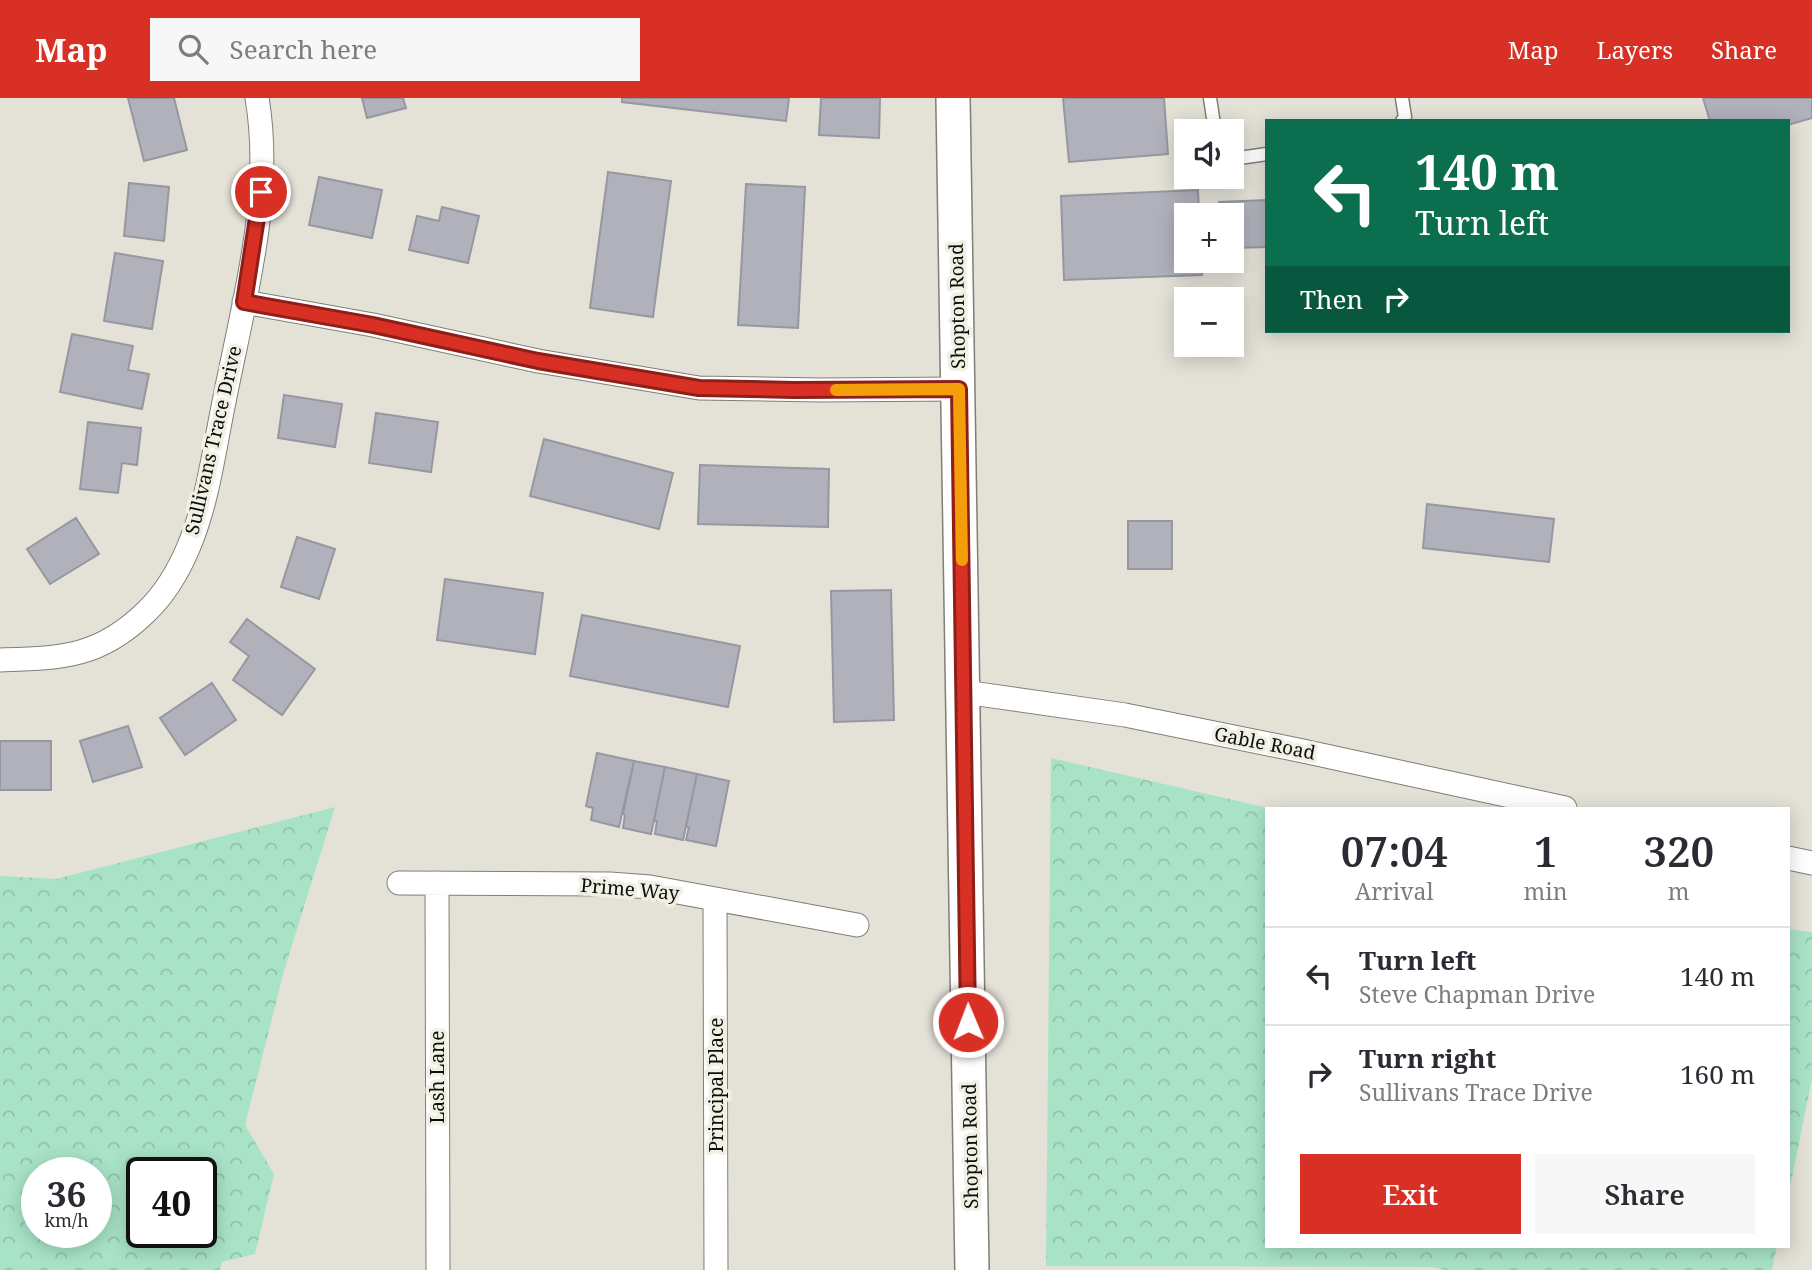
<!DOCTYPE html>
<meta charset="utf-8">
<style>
body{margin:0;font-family:"Noto Serif",serif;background:#f7f7f7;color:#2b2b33;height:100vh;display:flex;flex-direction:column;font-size:26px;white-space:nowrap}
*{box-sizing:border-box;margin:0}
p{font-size:23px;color:#7c7c81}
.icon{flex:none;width:38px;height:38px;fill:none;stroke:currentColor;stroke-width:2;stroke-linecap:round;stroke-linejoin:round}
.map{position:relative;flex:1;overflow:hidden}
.drawer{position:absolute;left:1265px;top:709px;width:525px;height:441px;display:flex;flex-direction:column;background:#fff;border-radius:0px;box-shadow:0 4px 18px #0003}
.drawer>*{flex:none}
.banner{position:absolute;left:1265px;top:21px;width:525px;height:214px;border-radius:0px;box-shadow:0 4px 18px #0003;background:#0b6e4f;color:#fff;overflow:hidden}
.tools{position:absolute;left:1174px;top:21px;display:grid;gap:14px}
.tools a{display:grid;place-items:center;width:70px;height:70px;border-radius:0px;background:#fff;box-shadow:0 4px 18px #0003;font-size:35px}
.speed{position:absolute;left:21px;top:1059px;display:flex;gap:14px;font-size:35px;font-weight:700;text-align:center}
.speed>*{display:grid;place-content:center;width:91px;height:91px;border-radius:50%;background:#fff;box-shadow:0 4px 18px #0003;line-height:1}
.speed small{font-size:18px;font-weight:400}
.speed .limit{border:4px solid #111;border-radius:10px;background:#fff;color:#111}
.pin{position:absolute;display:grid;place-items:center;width:60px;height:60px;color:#fff;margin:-30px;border:4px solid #fff;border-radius:50%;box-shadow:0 2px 7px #0007}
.me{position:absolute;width:77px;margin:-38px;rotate:359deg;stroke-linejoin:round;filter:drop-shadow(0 0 5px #0008)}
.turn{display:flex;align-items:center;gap:24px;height:147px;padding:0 35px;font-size:32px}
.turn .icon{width:91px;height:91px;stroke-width:2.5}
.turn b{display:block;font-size:49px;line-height:60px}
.then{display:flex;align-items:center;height:66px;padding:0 35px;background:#0003;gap:14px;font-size:26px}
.eta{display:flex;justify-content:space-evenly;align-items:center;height:119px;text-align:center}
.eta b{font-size:42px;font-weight:600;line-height:49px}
.primary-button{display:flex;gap:14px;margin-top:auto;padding:14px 35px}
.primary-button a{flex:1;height:80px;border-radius:0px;background:#d93025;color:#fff;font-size:28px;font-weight:600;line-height:80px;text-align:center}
.primary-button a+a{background:#f7f7f7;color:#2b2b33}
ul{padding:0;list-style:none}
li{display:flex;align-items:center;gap:21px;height:98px;padding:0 35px;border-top:2px solid #e1e1e2}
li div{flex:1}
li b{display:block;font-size:26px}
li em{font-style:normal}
header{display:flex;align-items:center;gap:42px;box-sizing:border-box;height:98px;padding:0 35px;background:#d93025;color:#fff}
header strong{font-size:33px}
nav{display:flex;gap:38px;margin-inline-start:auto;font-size:24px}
.search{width:490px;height:63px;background:#f7f7f7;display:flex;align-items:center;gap:18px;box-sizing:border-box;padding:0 24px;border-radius:0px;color:#7c7c81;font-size:26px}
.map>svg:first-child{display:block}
.forest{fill:url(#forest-crowns);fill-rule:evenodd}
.building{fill:#b1b1bc;stroke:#9697a1;stroke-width:2}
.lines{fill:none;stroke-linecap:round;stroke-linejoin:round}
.lane-casing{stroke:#807e75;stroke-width:15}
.street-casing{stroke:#807e75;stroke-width:25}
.secondary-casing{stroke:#807e75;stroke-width:36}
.lane{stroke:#fff;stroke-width:12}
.street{stroke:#fff;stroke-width:23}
.secondary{stroke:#fff;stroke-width:33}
.route-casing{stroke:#8d1f18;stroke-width:18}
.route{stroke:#d93025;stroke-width:12}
.slow{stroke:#f59e0b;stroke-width:12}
.labels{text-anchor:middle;stroke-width:7;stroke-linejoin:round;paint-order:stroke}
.street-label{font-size:19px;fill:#0d0d09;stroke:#f1f0e5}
</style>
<header>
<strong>Map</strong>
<div class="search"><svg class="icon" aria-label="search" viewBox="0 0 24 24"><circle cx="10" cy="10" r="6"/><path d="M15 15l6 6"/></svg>Search here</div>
<nav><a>Map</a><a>Layers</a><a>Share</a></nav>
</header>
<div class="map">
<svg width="1812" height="1172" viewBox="0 0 1812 1172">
<defs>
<pattern id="forest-crowns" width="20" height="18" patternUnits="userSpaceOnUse" patternTransform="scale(1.75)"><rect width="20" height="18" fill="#a8e3c7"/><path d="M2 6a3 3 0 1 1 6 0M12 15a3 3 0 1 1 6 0" fill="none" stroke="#8fc2aa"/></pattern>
</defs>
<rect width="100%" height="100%" fill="#e4e2d7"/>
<path class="forest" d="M 1051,660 L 1268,710 L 1267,1148 L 1777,1148 L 1772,1172 L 1446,1172 L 1431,1169 L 1046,1168 Z
M 335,709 L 284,873 L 245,1027 L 274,1076 L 255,1156 L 222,1164 L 220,1172 L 0,1172 L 0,778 L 56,781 ZM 37,1074 L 96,1074 L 96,1134 L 37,1134 ZM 142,1074 L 201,1074 L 201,1134 L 142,1134 Z
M 1789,831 L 1812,834 L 1812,981 L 1789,1094 Z"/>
<path class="building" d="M 128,0 L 174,0 L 187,52 L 144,63 Z
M 362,0 L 403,0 L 406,10 L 367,20 Z
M 622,0 L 789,0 L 786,23 L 622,4 Z
M 821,0 L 880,0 L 879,40 L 819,37 Z
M 1063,0 L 1164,0 L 1168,56 L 1069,64 Z
M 1703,0 L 1812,0 L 1812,20 L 1788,27 L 1788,23 L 1710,23 Z
M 608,74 L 671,83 L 653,219 L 590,210 Z
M 319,79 L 382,92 L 372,140 L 309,127 Z
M 129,85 L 169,89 L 164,143 L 124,138 Z
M 746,86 L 805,89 L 798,230 L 738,227 Z
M 1198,92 L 1199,117 L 1186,117 L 1186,163 L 1201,163 L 1202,177 L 1064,182 L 1061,98 Z
M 1267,102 L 1267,149 L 1232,150 L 1232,117 L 1220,117 L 1219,104 Z
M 442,109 L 479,118 L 468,165 L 409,152 L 417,118 L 439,123 Z
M 115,155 L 163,163 L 152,231 L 104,223 Z
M 72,236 L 133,248 L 128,272 L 149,276 L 142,311 L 60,294 Z
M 284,297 L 342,306 L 335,349 L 278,340 Z
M 376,315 L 438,324 L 431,374 L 369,365 Z
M 88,324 L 141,330 L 137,367 L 122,365 L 118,395 L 80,391 Z
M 544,341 L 673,375 L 659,431 L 530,398 Z
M 700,367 L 829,371 L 828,429 L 698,426 Z
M 1427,406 L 1554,421 L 1549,464 L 1423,450 Z
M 76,420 L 99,456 L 50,486 L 27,451 Z
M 1128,423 L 1172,423 L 1172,471 L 1128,471 Z
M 297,439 L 335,451 L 319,501 L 281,489 Z
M 445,481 L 543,495 L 535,556 L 437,542 Z
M 891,492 L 894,622 L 834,624 L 831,493 Z
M 582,517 L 740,548 L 728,609 L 570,578 Z
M 247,521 L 315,571 L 282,617 L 233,582 L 249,558 L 230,544 Z
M 212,585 L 236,622 L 185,657 L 160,620 Z
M 128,628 L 142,669 L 93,684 L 80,643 Z
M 0,643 L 51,643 L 51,692 L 0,692 Z
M 597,655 L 634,663 L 619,729 L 591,722 L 593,710 L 586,708 Z
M 634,663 L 665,669 L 651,736 L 623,730 L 625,717 L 623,716 Z
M 665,669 L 697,676 L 683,742 L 655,736 L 657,723 L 654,722 Z
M 697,676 L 729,683 L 716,748 L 686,742 L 689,729 L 686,729 Z"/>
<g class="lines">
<defs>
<path id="lane" d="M 1210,0 L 1215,33
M 1402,0 L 1405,19 L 1402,23
M 1232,61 L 1267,56"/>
<path id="street" d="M 244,204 L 373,227 L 538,263 L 699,290 L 820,292 L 959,291
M 0,562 C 61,560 99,560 146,514 C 165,496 179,472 189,448 C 208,403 214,352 224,304 C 243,206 274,99 257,0
M 964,594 L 1125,617 L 1303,653 L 1565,710
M 1788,760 L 1812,765
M 399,785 L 610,786 L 650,789 L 857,827
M 437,785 L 438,1172
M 715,802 L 716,1172"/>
<path id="secondary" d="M 953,0 L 972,1172"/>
</defs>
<use href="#lane" class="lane-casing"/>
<use href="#street" class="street-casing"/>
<use href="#secondary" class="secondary-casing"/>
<use href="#lane" class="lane"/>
<use href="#street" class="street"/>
<use href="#secondary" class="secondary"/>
</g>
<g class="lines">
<defs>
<path id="route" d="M 261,94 L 244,204 L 373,227 L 538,263 L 699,290 L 794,292 L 959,291 L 968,924"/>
</defs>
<use href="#route" class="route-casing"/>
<use href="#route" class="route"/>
<path class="slow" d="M 836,292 L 959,291 L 962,462"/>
</g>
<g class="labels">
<g class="street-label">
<text transform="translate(957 208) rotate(-91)" y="7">Shopton Road</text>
<text transform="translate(213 342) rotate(-77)" y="7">Sullivans Trace Drive</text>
<text transform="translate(1265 645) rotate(11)" y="7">Gable Road</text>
<text transform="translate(630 791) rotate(5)" y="7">Prime Way</text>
<text transform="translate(437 979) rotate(-90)" y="7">Lash Lane</text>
<text transform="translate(716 987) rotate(-90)" y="7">Principal Place</text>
<text transform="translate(970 1048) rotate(-91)" y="7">Shopton Road</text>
</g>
</g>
</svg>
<div class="tools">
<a><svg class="icon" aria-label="sound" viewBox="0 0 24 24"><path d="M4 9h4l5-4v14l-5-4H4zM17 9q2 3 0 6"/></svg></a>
<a>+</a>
<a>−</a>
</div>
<div class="speed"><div>36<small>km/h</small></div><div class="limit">40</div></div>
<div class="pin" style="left:261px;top:94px;background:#d93025"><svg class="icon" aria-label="arrive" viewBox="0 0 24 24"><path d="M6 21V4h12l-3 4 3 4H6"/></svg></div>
<svg class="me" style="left:968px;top:924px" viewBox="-20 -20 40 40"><circle r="17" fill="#d93025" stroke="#fff" stroke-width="3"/><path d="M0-11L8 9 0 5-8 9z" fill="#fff"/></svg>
<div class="banner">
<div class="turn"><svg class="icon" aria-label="left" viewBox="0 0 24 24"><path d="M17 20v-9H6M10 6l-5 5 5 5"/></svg><div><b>140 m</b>Turn left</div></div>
<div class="then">Then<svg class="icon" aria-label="right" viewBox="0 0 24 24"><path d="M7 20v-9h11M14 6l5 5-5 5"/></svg></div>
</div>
<section class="drawer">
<div class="eta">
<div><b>07:04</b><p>Arrival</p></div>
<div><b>1</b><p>min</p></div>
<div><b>320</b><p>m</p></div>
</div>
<ul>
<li><svg class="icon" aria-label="left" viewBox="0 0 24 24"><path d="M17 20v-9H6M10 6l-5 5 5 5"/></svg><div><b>Turn left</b><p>Steve Chapman Drive</p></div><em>140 m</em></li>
<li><svg class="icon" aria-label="right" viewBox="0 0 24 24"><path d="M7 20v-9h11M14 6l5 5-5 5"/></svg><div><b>Turn right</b><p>Sullivans Trace Drive</p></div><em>160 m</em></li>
</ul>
<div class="primary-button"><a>Exit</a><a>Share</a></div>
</section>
</div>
